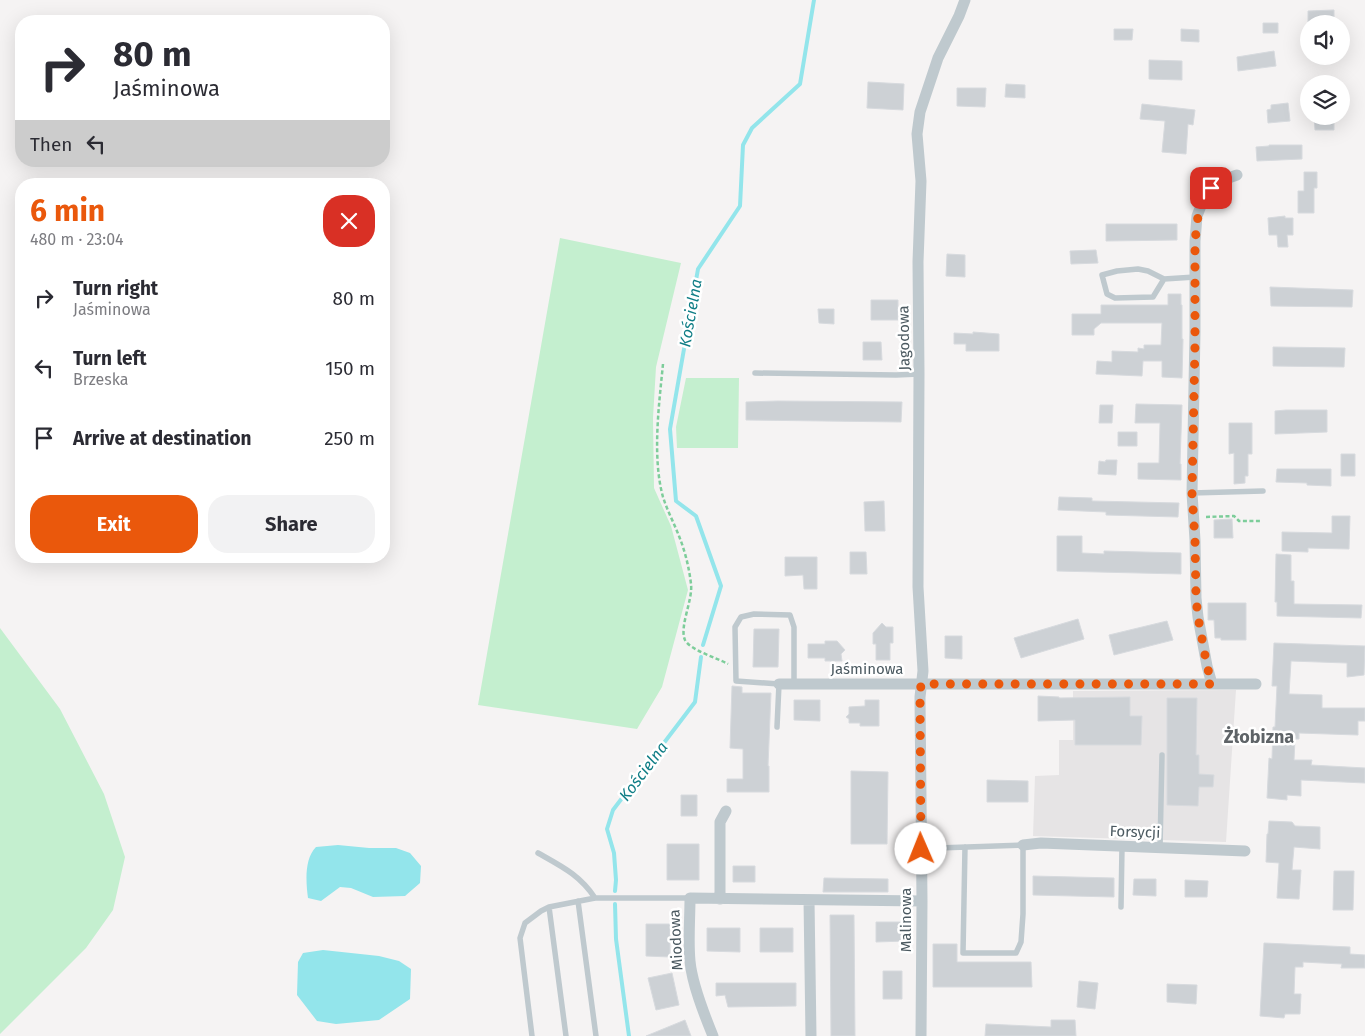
<!DOCTYPE html>
<meta charset="utf-8">
<style>
body{margin:0;font-family:"Fira Sans",sans-serif;background:#f2f2f3;color:#2b2b33;height:100vh;display:flex;flex-direction:column;font-size:19px;white-space:nowrap}
*{box-sizing:border-box;margin:0}
p{font-size:16px;color:#7c7c81}
.icon{flex:none;width:28px;height:28px;fill:none;stroke:currentColor;stroke-width:2;stroke-linecap:round;stroke-linejoin:round}
.map{position:relative;flex:1;overflow:hidden}
.drawer{position:absolute;left:15px;top:178px;width:375px;height:385px;display:flex;flex-direction:column;background:#fff;border-radius:20px;box-shadow:0 5px 20px #0002}
.drawer>*{flex:none}
.guide{position:absolute;left:15px;top:15px;width:375px;height:152px;border-radius:20px;box-shadow:0 5px 20px #0002;background:#fff;color:#2b2b33;overflow:hidden}
.buttons{position:absolute;left:1300px;top:15px;display:grid;gap:10px}
.buttons a{display:grid;place-items:center;width:50px;height:50px;border-radius:50%;background:#fff;box-shadow:0 5px 20px #0002;font-size:25px}
.pin{position:absolute;display:grid;place-items:center;width:42px;height:42px;color:#fff;margin:-21px;border-radius:10px;box-shadow:0 2px 8px #0006}
.me{position:absolute;width:55px;margin:-28px;rotate:359deg;stroke-linejoin:round;filter:drop-shadow(0 0 4px #0008)}
.turn{display:flex;align-items:center;gap:18px;height:105px;padding:0 15px;font-size:22px}
.turn .icon{width:65px;height:65px;stroke-width:2.5}
.turn b{display:block;font-size:35px;line-height:42px}
.then{display:flex;align-items:center;height:48px;padding:0 15px;background:#0003;gap:10px;font-size:19px}
.round{display:grid;place-items:center;flex:none;width:52px;height:52px;border-radius:20px;background:#f2f2f3}
.head{display:flex;align-items:center;justify-content:space-between;height:85px;padding:0 15px}
h1{font-size:30px;font-weight:700;line-height:38px;color:#ea580c}
.primary-button{display:flex;gap:10px;margin-top:auto;padding:10px 15px}
.primary-button a{flex:1;height:58px;border-radius:20px;background:#ea580c;color:#fff;font-size:20px;font-weight:700;line-height:58px;text-align:center}
.primary-button a+a{background:#f2f2f3;color:#2b2b33}
ul{padding:0;list-style:none}
li{display:flex;align-items:center;gap:15px;height:70px;padding:0 15px}
li div{flex:1}
li b{display:block;font-size:19px}
li em{font-style:normal}
.map>svg:first-child{display:block}
.education{fill:#e6e4e5}
.green{fill:#c4efcf}
.water{fill:#93e5eb}
.lines{fill:none;stroke-linecap:round;stroke-linejoin:round}
.stream{stroke:#93e5eb;stroke-width:4}
.building{fill:#cdd1d5;stroke:#d7dade}
.path{stroke:#7dcd9a;stroke-width:2.5;stroke-dasharray:4 2.5;stroke-linecap:butt}
.service{stroke:#bfc9ce;stroke-width:5.5}
.minor{stroke:#bfc9ce;stroke-width:11}
.route{stroke:#ea580c;stroke-width:9;stroke-dasharray:0 16.2}
.labels{text-anchor:middle;stroke-width:5;stroke-linejoin:round;paint-order:stroke}
.street-label{font-size:15px;fill:#4b5960;stroke:#fff}
.water-label{font-size:16px;font-style:italic;fill:#107e86;stroke:#fff}
.quarter-label{font-size:18px;font-weight:bold;fill:#5f6468;stroke:#fff}
</style>
<div class="map">
<svg width="1365" height="1036" viewBox="0 0 1365 1036">
<rect width="100%" height="100%" fill="#f5f3f3"/>
<path class="education" d="M 1236,690 L 1226,842 L 1033,836 L 1035,776 L 1059,775 L 1059,740 L 1073,740 L 1073,691 Z"/>
<path class="green" d="M 560,238 L 681,263 L 656,367 L 653,418 L 654,488 L 671,526 L 688,590 L 662,687 L 637,729 L 478,705 Z
M 686,378 L 739,378 L 738,448 L 677,448 L 676,427 Z
M 0,628 L 60,709 L 104,794 L 125,857 L 113,910 L 86,948 L 0,1034 Z"/>
<path class="water" d="M 338,845 L 369,848 L 396,848 L 410,853 L 421,866 L 420,883 L 405,896 L 373,897 L 351,888 L 340,887 L 321,901 L 308,898 C 306,883 304,859 316,847 Z
M 323,950 L 379,956 L 399,961 L 411,969 L 410,999 L 379,1020 L 336,1024 L 317,1021 L 297,995 L 298,962 L 303,953 Z"/>
<g class="lines">
<path class="stream" d="M 703,645 L 721,586 L 696,516 L 676,501 L 670,429 L 698,269 L 740,206 L 743,145 L 752,128 L 800,84 L 814,0
M 615,891 L 616,880 L 614,853 L 607,829 L 613,810 L 695,702 L 701,657
M 615,904 L 616,939 L 629,1036"/>
</g>
<path class="building" d="M 1334,10 L 1334,24 L 1308,24 L 1308,11 Z
M 1263,23 L 1278,23 L 1278,33 L 1263,33 Z
M 1114,29 L 1133,29 L 1132,40 L 1114,40 Z
M 1181,29 L 1199,30 L 1199,42 L 1181,41 Z
M 1274,51 L 1276,66 L 1238,71 L 1237,57 Z
M 1149,60 L 1182,61 L 1182,80 L 1149,79 Z
M 868,82 L 904,84 L 903,110 L 867,108 Z
M 1006,84 L 1025,85 L 1025,98 L 1005,97 Z
M 957,88 L 986,88 L 985,107 L 957,106 Z
M 1288,103 L 1290,121 L 1268,123 L 1267,110 L 1271,109 L 1271,105 Z
M 1142,104 L 1195,110 L 1193,125 L 1188,124 L 1186,154 L 1162,152 L 1165,121 L 1140,119 Z
M 1314,116 L 1334,116 L 1334,130 L 1315,130 Z
M 1269,145 L 1302,145 L 1302,159 L 1257,161 L 1256,147 L 1269,146 Z
M 1304,172 L 1317,172 L 1317,188 L 1314,188 L 1314,213 L 1298,213 L 1298,191 L 1304,191 Z
M 1285,216 L 1285,218 L 1293,218 L 1293,235 L 1287,235 L 1288,247 L 1278,247 L 1277,235 L 1269,235 L 1268,218 Z
M 1106,224 L 1177,224 L 1177,240 L 1106,241 Z
M 1096,250 L 1098,263 L 1071,264 L 1070,251 Z
M 947,254 L 965,255 L 965,277 L 946,276 Z
M 1270,287 L 1353,290 L 1352,307 L 1271,306 Z
M 1168,294 L 1181,294 L 1181,305 L 1182,305 L 1182,339 L 1183,339 L 1182,378 L 1162,377 L 1162,361 L 1143,361 L 1142,376 L 1096,374 L 1097,361 L 1112,362 L 1112,351 L 1138,352 L 1138,348 L 1144,349 L 1144,345 L 1161,345 L 1162,323 L 1101,323 L 1094,329 L 1094,335 L 1072,335 L 1072,314 L 1101,314 L 1101,305 L 1168,305 Z
M 871,300 L 898,300 L 898,320 L 871,320 Z
M 818,309 L 834,309 L 834,324 L 819,323 Z
M 973,332 L 999,334 L 999,351 L 966,351 L 966,344 L 954,344 L 954,333 L 973,334 Z
M 863,342 L 881,342 L 882,360 L 863,360 Z
M 1273,347 L 1345,348 L 1344,367 L 1273,366 Z
M 777,401 L 902,402 L 901,422 L 746,420 L 746,402 Z
M 1136,404 L 1182,405 L 1180,464 L 1181,464 L 1181,480 L 1138,479 L 1138,463 L 1159,463 L 1160,423 L 1135,423 Z
M 1100,405 L 1113,405 L 1112,423 L 1099,423 Z
M 1286,410 L 1327,410 L 1327,432 L 1275,434 L 1275,411 Z
M 1229,423 L 1252,423 L 1252,454 L 1248,454 L 1248,476 L 1245,476 L 1245,483 L 1234,484 L 1234,453 L 1229,454 Z
M 1118,432 L 1137,432 L 1137,446 L 1118,446 Z
M 1341,454 L 1355,454 L 1355,476 L 1341,476 Z
M 1106,460 L 1117,460 L 1116,475 L 1098,474 L 1099,461 L 1105,462 Z
M 1277,469 L 1331,469 L 1331,486 L 1307,485 L 1307,483 L 1276,482 Z
M 1059,497 L 1092,498 L 1092,501 L 1179,503 L 1178,517 L 1106,515 L 1106,512 L 1058,510 Z
M 884,501 L 885,531 L 865,531 L 864,502 Z
M 1332,516 L 1350,516 L 1349,549 L 1308,548 L 1308,552 L 1282,551 L 1282,532 L 1332,533 Z
M 1232,519 L 1233,538 L 1214,538 L 1214,520 Z
M 1057,536 L 1082,536 L 1082,553 L 1104,554 L 1104,551 L 1181,553 L 1181,574 L 1057,571 Z
M 850,552 L 866,552 L 867,574 L 850,574 Z
M 1276,554 L 1291,555 L 1291,581 L 1294,581 L 1294,604 L 1362,605 L 1361,618 L 1277,616 L 1277,602 L 1275,602 Z
M 785,557 L 817,557 L 817,589 L 804,589 L 803,575 L 785,576 Z
M 1208,603 L 1246,603 L 1246,640 L 1221,640 L 1221,638 L 1215,638 L 1214,620 L 1208,620 Z
M 1078,619 L 1084,639 L 1021,658 L 1014,638 Z
M 1167,621 L 1173,640 L 1114,655 L 1109,635 Z
M 882,623 L 886,627 L 893,627 L 893,643 L 890,643 L 890,660 L 876,660 L 876,644 L 873,644 L 873,633 Z
M 754,629 L 779,629 L 778,667 L 753,667 Z
M 945,636 L 962,636 L 962,659 L 945,658 Z
M 825,641 L 837,641 L 845,650 L 841,654 L 842,661 L 825,661 L 825,658 L 808,658 L 808,644 L 825,644 Z
M 1274,643 L 1365,646 L 1364,675 L 1347,677 L 1347,663 L 1291,661 L 1289,694 L 1322,695 L 1322,708 L 1365,708 L 1365,721 L 1358,721 L 1358,735 L 1299,733 L 1299,739 L 1295,739 L 1294,760 L 1312,760 L 1311,765 L 1365,768 L 1365,783 L 1301,780 L 1301,796 L 1287,795 L 1287,800 L 1267,798 L 1269,758 L 1272,759 L 1273,727 L 1275,727 L 1277,686 L 1272,686 Z
M 732,686 L 742,687 L 742,693 L 771,693 L 768,766 L 769,766 L 769,792 L 727,792 L 727,779 L 743,779 L 743,749 L 730,748 Z
M 1038,696 L 1059,697 L 1059,698 L 1130,697 L 1130,716 L 1142,716 L 1141,745 L 1075,745 L 1075,720 L 1038,721 Z
M 1167,698 L 1197,698 L 1196,755 L 1199,755 L 1199,774 L 1214,775 L 1213,787 L 1199,787 L 1198,806 L 1167,805 Z
M 794,700 L 820,700 L 820,721 L 794,720 Z
M 865,700 L 879,700 L 879,726 L 860,726 L 860,723 L 849,723 L 849,719 L 846,717 L 849,714 L 849,707 L 865,706 Z
M 851,771 L 888,772 L 887,844 L 851,844 Z
M 987,780 L 1028,781 L 1028,802 L 987,802 Z
M 681,795 L 697,795 L 697,816 L 681,816 Z
M 1269,821 L 1292,822 L 1295,826 L 1320,827 L 1320,849 L 1294,847 L 1292,870 L 1301,870 L 1299,899 L 1277,898 L 1279,863 L 1266,862 L 1267,834 L 1268,834 Z
M 667,844 L 699,844 L 699,880 L 667,880 Z
M 733,866 L 755,866 L 755,882 L 733,882 Z
M 1334,871 L 1354,871 L 1353,910 L 1333,910 Z
M 1033,876 L 1114,878 L 1114,897 L 1033,895 Z
M 824,878 L 888,879 L 888,892 L 823,892 Z
M 1134,879 L 1156,879 L 1156,896 L 1133,895 Z
M 1185,880 L 1208,881 L 1207,897 L 1185,897 Z
M 830,915 L 854,915 L 855,1036 L 831,1036 Z
M 876,922 L 905,922 L 905,941 L 876,942 Z
M 646,924 L 670,924 L 670,957 L 646,956 Z
M 707,928 L 740,928 L 740,952 L 707,951 Z
M 760,928 L 793,928 L 793,952 L 760,952 Z
M 1264,943 L 1350,947 L 1350,954 L 1365,955 L 1365,968 L 1341,968 L 1342,964 L 1303,962 L 1303,967 L 1295,967 L 1294,994 L 1301,994 L 1300,1014 L 1285,1014 L 1284,1018 L 1260,1016 Z
M 933,944 L 957,944 L 957,962 L 1031,962 L 1032,987 L 933,987 Z
M 883,971 L 902,971 L 902,999 L 883,999 Z
M 672,973 L 679,1005 L 656,1010 L 648,978 Z
M 1079,981 L 1098,983 L 1095,1009 L 1077,1007 Z
M 716,983 L 796,983 L 796,1006 L 728,1007 L 725,995 L 716,996 Z
M 1167,984 L 1197,985 L 1196,1004 L 1167,1002 Z
M 685,1020 L 691,1036 L 646,1036 Z
M 1051,1020 L 1075,1020 L 1076,1036 L 985,1036 L 986,1024 L 1051,1027 Z"/>
<g class="lines">
<path class="path" d="M 663,364 C 659,405 652,457 663,497 C 667,510 674,523 679,536 C 685,551 689,567 691,584 C 693,600 679,627 685,640 C 690,650 717,658 728,664
M 1206,517 L 1234,516 L 1239,521 L 1262,521"/>
<path class="service" d="M 1164,279 L 1153,297 L 1115,298 L 1107,294 L 1102,275 L 1117,271 L 1138,269 L 1148,271 L 1164,279 L 1195,277
M 755,373 L 896,375 L 919,374
M 1192,493 L 1263,491
M 777,727 L 779,684 L 736,681 L 735,627 L 741,617 L 754,614 L 790,615 L 794,627 L 794,684
M 938,848 L 1023,845 L 1023,914 L 1021,942 L 1016,953 L 963,953 L 965,847
M 1160,848 L 1162,755
M 538,853 C 561,866 580,875 595,898
M 578,901 L 596,1036
M 549,907 L 566,1036
M 1121,907 L 1122,847
M 532,1036 L 520,938 L 525,923 L 541,911 L 549,907 L 595,898 L 690,898"/>
<path class="minor" d="M 779,684 L 1256,684
M 1212,684 L 1207,666 L 1198,617 L 1196,598 L 1195,540 L 1192,493 L 1195,332 L 1195,241 L 1197,216 L 1204,198 L 1211,188 L 1220,181 L 1237,175
M 1023,845 L 1041,843 L 1245,851
M 720,899 L 720,822 L 726,811
M 809,900 L 811,1036
M 713,1036 C 704,1014 692,984 690,961 C 688,941 690,919 690,898 L 922,901
M 921,1036 L 922,901 L 920,697 L 923,671 L 918,587 L 919,374 L 918,262 L 921,181 L 917,134 L 920,112 L 938,58 L 959,16 L 965,0"/>
</g>
<g class="lines">
<path class="route" d="M 921,849 L 920,697 L 921,684 L 1212,684 L 1207,666 L 1198,617 L 1196,598 L 1195,540 L 1192,493 L 1195,345 L 1195,241 L 1198,216 L 1204,198 L 1211,188"/>
</g>
<g class="labels">
<g class="street-label">
<text transform="translate(904 338) rotate(-91)" y="5">Jagodowa</text>
<text x="867" y="674">Jaśminowa</text>
<text transform="translate(1135 832) rotate(2)" y="5">Forsycji</text>
<text transform="translate(906 920) rotate(-90)" y="5">Malinowa</text>
<text transform="translate(676 940) rotate(-93)" y="5">Miodowa</text>
</g>
<g class="water-label">
<text transform="translate(690 313) rotate(-80)" y="6">Kościelna</text>
<text transform="translate(643 771) rotate(-53)" y="6">Kościelna</text>
</g>
<g class="quarter-label">
<text x="1259" y="743">Żłobizna</text>
</g>
</g>
</svg>
<div class="buttons">
<a><svg class="icon" aria-label="sound" viewBox="0 0 24 24"><path d="M4 9h4l5-4v14l-5-4H4zM17 9q2 3 0 6"/></svg></a>
<a><svg class="icon" aria-label="layers" viewBox="0 0 24 24"><path d="M12 4l9 5-9 5-9-5zM3 14l9 5 9-5"/></svg></a>
</div>
<div class="pin" style="left:1211px;top:188px;background:#d93025"><svg class="icon" aria-label="arrive" viewBox="0 0 24 24"><path d="M6 21V4h12l-3 4 3 4H6"/></svg></div>
<svg class="me" style="left:921px;top:849px" viewBox="-20 -20 40 40"><circle r="19" fill="#fff"/><path d="M0-13L10 11 0 6-10 11z" fill="#ea580c"/></svg>
<div class="guide">
<div class="turn"><svg class="icon" aria-label="right" viewBox="0 0 24 24"><path d="M7 20v-9h11M14 6l5 5-5 5"/></svg><div><b>80 m</b>Jaśminowa</div></div>
<div class="then">Then<svg class="icon" aria-label="left" viewBox="0 0 24 24"><path d="M17 20v-9H6M10 6l-5 5 5 5"/></svg></div>
</div>
<section class="drawer">
<div class="head"><div><h1>6 min</h1><p>480 m · 23:04</p></div><a class="round" style="background:#d93025;color:#fff"><svg class="icon" aria-label="close" viewBox="0 0 24 24"><path d="M6 6l12 12M18 6L6 18"/></svg></a></div>
<ul>
<li><svg class="icon" aria-label="right" viewBox="0 0 24 24"><path d="M7 20v-9h11M14 6l5 5-5 5"/></svg><div><b>Turn right</b><p>Jaśminowa</p></div><em>80 m</em></li>
<li><svg class="icon" aria-label="left" viewBox="0 0 24 24"><path d="M17 20v-9H6M10 6l-5 5 5 5"/></svg><div><b>Turn left</b><p>Brzeska</p></div><em>150 m</em></li>
<li><svg class="icon" aria-label="arrive" viewBox="0 0 24 24"><path d="M6 21V4h12l-3 4 3 4H6"/></svg><div><b>Arrive at destination</b></div><em>250 m</em></li>
</ul>
<div class="primary-button"><a>Exit</a><a>Share</a></div>
</section>
</div>
